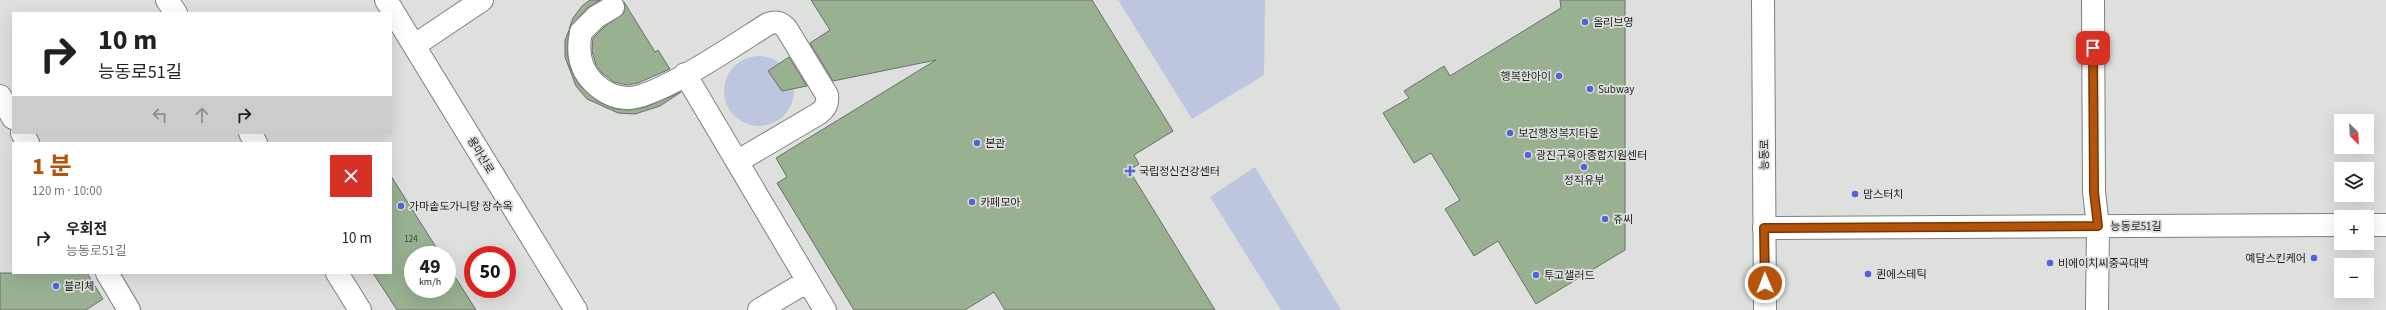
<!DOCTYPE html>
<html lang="ko">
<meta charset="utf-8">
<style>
body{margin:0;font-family:"Source Sans 3","Noto Sans KR",sans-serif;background:#f6f6f6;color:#202124;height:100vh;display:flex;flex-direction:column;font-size:15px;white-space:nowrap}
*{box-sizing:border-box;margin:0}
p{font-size:13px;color:#757577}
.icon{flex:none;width:22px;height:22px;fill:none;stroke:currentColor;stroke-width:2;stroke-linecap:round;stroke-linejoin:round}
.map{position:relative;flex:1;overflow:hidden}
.details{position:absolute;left:12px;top:142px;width:380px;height:132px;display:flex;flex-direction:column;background:#fff;border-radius:0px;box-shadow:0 4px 16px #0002}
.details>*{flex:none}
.top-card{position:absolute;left:12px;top:12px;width:380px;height:122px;border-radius:0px;box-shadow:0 4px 16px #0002;background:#fff;color:#202124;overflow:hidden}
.needle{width:26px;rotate:156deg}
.fabs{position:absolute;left:2334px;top:114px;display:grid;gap:8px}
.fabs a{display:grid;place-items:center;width:40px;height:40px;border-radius:0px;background:#fff;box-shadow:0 4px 16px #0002;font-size:20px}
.speed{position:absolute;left:404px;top:246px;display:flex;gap:8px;font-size:20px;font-weight:700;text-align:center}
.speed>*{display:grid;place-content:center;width:52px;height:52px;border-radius:50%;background:#fff;box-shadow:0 4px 16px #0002;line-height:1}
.speed small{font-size:10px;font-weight:400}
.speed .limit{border:6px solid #d22;background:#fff;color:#111}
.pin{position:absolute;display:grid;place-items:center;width:34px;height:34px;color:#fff;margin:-17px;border-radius:8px;box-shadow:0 2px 6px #0006}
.me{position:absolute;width:44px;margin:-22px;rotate:359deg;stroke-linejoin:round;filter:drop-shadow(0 0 3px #0008)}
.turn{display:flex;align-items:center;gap:14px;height:84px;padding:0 20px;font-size:18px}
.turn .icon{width:52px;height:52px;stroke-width:2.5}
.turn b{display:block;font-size:28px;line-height:34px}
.lanes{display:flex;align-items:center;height:38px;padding:0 20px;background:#0003;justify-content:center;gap:20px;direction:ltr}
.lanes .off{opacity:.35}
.round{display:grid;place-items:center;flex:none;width:42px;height:42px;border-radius:0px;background:#f6f6f6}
.overview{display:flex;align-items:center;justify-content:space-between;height:68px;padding:0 20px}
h1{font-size:24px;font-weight:700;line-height:30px;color:#b45309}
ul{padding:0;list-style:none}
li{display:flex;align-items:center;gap:12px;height:56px;padding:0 20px}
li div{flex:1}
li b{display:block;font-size:15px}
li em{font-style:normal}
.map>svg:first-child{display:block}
.green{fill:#bec6df}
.building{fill:#99b091;stroke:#6c6f6c}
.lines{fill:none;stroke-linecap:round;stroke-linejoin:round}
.minor-casing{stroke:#7f817e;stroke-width:24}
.major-casing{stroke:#7f817e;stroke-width:24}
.minor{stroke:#fff;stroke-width:22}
.major{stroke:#fff;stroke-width:22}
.route-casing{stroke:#753606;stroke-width:10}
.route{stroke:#b45309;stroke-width:7}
.poi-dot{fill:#5064da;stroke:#dee0dd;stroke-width:1.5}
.labels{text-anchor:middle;stroke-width:3.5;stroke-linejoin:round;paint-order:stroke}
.number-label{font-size:9px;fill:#3d433a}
.poi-label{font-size:11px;fill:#1e1f1d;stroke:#dee0dd;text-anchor:start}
.street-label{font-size:11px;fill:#1e1f1d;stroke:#dee0dd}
</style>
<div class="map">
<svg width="2386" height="310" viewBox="0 0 2386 310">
<rect width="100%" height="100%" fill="#dee0dd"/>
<path class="green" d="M 1118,0 L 1265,0 L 1264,75 L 1192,119 Z
M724 91a35 35 0 1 1 70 0a35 35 0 1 1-70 0Z
M 1255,167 L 1341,310 L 1281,310 L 1210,197 Z"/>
<path class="building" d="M 590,0 L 600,0 L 587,8 L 569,29 L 573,18 L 582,6 Z
M 811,0 L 1092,0 L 1173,131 L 1134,155 L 1139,164 L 1129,170 L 1215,310 L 1005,310 L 994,292 L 965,310 L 854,310 L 777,183 L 787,177 L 776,158 L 936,60 L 833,81 L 810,43 L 830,30 Z
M 1560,0 L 1625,0 L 1625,250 L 1536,304 L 1498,241 L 1474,256 L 1445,209 L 1460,200 L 1431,153 L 1414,163 L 1383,113 L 1409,98 L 1404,91 L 1444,66 L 1450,76 L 1561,8 Z
M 624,2 L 655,52 L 658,50 L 670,69 L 638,83 L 627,85 L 614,82 L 602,73 L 596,65 L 592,51 L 593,38 L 604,27 L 624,13 Z
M 569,30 L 567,53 L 571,70 L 579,85 L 599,102 L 615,109 L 630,110 L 646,107 L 681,92 L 660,106 L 635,114 L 618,113 L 587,99 L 576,86 L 565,57 L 565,40 Z
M 789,57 L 807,86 L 782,91 L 768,71 Z
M 391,176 L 441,255 L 413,255 L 413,289 L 447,289 L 447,264 L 476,310 L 397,310 L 373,273 L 391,273 Z
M 0,273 L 87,273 L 103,299 L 86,310 L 0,310 Z"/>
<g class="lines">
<defs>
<path id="minor" d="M 167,0 L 176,13
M 2093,0 L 2094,192 L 2098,226 L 2097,310
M 613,7 L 596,17 L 581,32 C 577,51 579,68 593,82 C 603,92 614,98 628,98 C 658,98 739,42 768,24 C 776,21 780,22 786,28 L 827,95 C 828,104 826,108 818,114 L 738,161
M 415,45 L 482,0
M 685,74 L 825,310
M 0,96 L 13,118
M 22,133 L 28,143
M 250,133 L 256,143
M 2367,225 L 2386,225
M 1764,228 L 2341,225
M 107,273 L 129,310
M 337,273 L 360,310
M 759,310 L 808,281"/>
<path id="major" d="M 386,0 L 576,310
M 1763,0 L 1765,310"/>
</defs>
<use href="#minor" class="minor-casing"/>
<use href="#major" class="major-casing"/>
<use href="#minor" class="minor"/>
<use href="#major" class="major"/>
</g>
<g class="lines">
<defs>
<path id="route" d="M 1765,283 L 1764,228 L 2098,226 L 2094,192 L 2093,48"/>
</defs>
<use href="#route" class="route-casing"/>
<use href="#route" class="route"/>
</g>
<g class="poi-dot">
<circle cx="1585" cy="22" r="4"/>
<circle cx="1559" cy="76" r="4"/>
<circle cx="1590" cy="89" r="4"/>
<circle cx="1510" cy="133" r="4"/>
<circle cx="977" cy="143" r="4"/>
<circle cx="1528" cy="155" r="4"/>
<circle cx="1584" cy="167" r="4"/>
<path d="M1128 165h4v4h4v4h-4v4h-4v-4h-4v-4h4z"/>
<circle cx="1855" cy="194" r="4"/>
<circle cx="972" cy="202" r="4"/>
<circle cx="401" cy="206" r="4"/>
<circle cx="1605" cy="219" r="4"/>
<circle cx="2314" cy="258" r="4"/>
<circle cx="2050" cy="263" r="4"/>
<circle cx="1868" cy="274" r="4"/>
<circle cx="1536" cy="275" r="4"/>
<circle cx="56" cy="286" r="4"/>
</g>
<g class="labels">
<g class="number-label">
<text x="411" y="242">124</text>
</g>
<g class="poi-label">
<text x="1593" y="26">올리브영</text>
<text x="1551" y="80" text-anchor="end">행복한아이</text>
<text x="1598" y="93">Subway</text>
<text x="1518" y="137">보건행정복지타운</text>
<text x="985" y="147">본관</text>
<text x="1536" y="159">광진구육아종합지원센터</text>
<text x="1139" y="175">국립정신건강센터</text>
<text x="1584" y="184" text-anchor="middle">정직유부</text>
<text x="1863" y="198">맘스터치</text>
<text x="980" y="206">카페모아</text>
<text x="409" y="210">가마솥도가니탕 장수옥</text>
<text x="1613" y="223">쥬씨</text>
<text x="2306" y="262" text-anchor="end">예담스킨케어</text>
<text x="2058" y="267">비에이치씨중곡대박</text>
<text x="1876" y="278">퀸에스테틱</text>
<text x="1544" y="279">투고샐러드</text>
<text x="64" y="290">블리체</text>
</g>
<g class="street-label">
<text transform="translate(481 155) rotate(59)" y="4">용마산로</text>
<text transform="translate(1764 155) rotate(-90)" y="4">능동로</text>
<text x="2136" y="230">능동로51길</text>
</g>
</g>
</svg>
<div class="fabs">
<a><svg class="needle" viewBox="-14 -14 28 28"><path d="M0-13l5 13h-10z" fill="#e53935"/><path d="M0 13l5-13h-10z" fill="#757577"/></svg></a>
<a><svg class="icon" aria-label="layers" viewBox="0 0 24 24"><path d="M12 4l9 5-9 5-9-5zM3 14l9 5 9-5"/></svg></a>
<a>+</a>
<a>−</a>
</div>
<div class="speed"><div>49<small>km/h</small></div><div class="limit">50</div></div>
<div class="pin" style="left:2093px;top:48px;background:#d93025"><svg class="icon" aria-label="arrive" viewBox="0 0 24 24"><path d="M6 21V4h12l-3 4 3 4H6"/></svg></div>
<svg class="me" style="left:1765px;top:283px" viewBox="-20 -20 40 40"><circle r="17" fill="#b45309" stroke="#fff" stroke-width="3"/><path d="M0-11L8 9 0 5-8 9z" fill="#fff"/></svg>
<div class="top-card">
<div class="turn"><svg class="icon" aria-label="right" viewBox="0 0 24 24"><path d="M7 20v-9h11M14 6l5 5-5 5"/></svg><div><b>10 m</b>능동로51길</div></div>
<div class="lanes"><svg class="icon off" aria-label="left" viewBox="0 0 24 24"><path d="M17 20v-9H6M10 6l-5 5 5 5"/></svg><svg class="icon off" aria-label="ahead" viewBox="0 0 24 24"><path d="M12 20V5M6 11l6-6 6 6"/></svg><svg class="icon" aria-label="right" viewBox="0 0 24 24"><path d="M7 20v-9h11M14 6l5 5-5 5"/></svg></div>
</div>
<section class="details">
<div class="overview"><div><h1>1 분</h1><p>120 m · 10:00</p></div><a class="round" style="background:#d93025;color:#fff"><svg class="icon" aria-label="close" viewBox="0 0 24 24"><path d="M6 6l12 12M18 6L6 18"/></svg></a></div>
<ul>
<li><svg class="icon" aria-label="right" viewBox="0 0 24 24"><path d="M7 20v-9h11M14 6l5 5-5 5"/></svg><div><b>우회전</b><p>능동로51길</p></div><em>10 m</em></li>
</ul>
</section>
</div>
